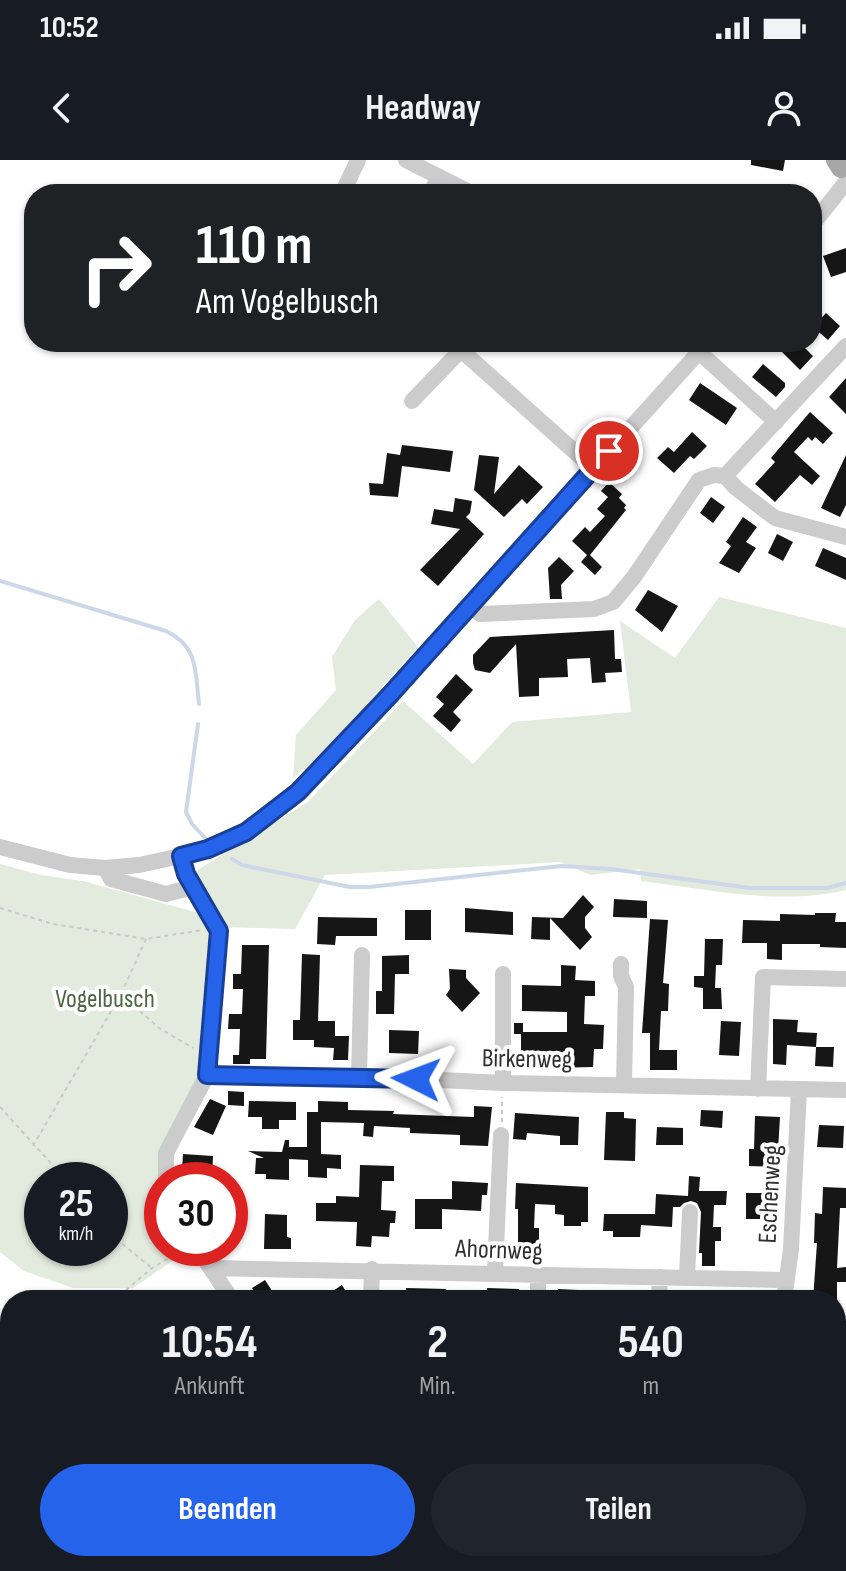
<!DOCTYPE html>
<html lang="de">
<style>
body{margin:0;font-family:"Sofia Sans Condensed",sans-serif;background:#20242c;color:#f1f3f6;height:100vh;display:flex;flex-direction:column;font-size:30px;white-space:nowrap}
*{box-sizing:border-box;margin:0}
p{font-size:26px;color:#9ea1a6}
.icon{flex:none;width:44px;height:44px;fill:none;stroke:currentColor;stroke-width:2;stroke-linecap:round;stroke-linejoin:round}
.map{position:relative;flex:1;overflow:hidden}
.side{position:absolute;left:0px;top:1130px;width:846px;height:282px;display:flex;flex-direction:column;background:#171b24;border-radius:32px 32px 0 0;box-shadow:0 2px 6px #0004}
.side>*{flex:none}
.hud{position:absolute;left:24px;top:24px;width:798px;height:168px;border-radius:32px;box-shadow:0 2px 6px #0004;background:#202124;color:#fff;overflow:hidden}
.speed{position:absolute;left:24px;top:1002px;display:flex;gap:16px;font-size:40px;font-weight:700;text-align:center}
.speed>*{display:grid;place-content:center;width:104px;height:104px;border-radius:50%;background:#171b24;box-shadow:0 2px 6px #0004;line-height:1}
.speed small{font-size:20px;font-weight:400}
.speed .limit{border:12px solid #d22;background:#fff;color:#111}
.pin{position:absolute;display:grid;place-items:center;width:68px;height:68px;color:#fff;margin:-34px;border:4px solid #fff;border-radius:50%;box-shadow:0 2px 8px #0007}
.me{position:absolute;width:88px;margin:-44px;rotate:273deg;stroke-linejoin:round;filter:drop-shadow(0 0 6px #0008)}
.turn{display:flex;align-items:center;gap:28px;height:168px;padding:0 40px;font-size:36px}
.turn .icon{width:104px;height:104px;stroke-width:2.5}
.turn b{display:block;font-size:56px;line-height:68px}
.eta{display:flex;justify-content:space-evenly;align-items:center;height:136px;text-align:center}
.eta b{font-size:48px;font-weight:700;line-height:56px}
.button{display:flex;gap:16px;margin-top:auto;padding:16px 40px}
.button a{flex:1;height:92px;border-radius:48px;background:#2563eb;color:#fff;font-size:32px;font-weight:700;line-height:92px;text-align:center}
.button a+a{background:#20242c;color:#f1f3f6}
.status{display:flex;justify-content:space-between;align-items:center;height:56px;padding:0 40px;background:#171b24;direction:ltr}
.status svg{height:22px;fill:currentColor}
header{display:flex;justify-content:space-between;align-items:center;height:104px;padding:0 40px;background:#171b24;font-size:36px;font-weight:700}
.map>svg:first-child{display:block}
.green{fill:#e3eade;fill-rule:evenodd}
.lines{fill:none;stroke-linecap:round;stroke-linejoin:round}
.stream{stroke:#ccd8e8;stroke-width:4}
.building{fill:#161616}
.path{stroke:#c9c9c9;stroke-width:2;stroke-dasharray:4 4;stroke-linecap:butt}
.minor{stroke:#ccc;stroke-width:16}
.major{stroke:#a7a7a7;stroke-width:20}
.route-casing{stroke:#184099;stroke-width:20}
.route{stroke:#2563eb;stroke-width:14}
.labels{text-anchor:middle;stroke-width:8;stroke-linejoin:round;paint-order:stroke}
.park-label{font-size:26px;fill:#4c6641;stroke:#fff}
.street-label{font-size:26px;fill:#2f2f2f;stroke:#fff}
</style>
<div class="status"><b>10:52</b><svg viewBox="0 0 49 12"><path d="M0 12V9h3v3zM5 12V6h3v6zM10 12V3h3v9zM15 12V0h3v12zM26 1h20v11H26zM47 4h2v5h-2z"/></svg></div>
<header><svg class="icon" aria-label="back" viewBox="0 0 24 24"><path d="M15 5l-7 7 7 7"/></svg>Headway<svg class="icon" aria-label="person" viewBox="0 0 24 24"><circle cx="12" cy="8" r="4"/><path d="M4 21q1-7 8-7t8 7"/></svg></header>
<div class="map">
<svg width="846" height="1411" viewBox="0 0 846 1411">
<rect width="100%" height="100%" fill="#fff"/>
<path class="green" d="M 719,437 L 846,468 L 846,730 C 780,746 707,729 641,721 L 640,709 L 590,715 L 560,702 L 325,715 L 295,769 L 224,767 L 196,711 L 308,642 L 403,541 L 473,604 L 512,562 L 631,552 L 620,461 L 675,498 Z
M 379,439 L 418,487 L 323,593 L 293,618 L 296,575 L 336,530 L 332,497 L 355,460 Z
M 0,704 L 41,715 L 83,721 L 202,754 L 214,773 L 207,908 L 163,992 L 162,1088 L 191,1088 L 133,1128 L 73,1128 L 24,1111 L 0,1092 ZM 42,1020 L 110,1020 L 110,1088 L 42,1088 Z
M 10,1318 L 10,1402 L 383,1402 L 387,1411 L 15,1411 L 0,1397 L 0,1326 Z"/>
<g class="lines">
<path class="stream" d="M 0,421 L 166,471 C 199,487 195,511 199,544
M 198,564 L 186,652 L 192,664 L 206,679
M 232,699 L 242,705 L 350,727 L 369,727 L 561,706 L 611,709 L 750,728 L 827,728 L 846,723"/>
</g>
<path class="building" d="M 751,0 L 785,0 L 783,11 L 751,5 Z
M 846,88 L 846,112 L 831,117 L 823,96 Z
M 826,153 L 840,166 L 828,180 L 813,167 Z
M 788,182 L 799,182 L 813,196 L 800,210 L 780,190 Z
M 763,204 L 785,223 L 785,227 L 776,237 L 752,217 Z
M 846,218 L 846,254 L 829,237 Z
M 700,223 L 737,248 L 726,265 L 689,240 Z
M 810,252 L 833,273 L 823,284 L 815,277 L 812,281 L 808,277 L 794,292 L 820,316 L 812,325 L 800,315 L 775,342 L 755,324 L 775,302 L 771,298 Z
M 692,272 L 707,286 L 694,299 L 690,296 L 674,313 L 657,298 L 668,287 L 674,292 Z
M 402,285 L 453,291 L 450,312 L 402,306 L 398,337 L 370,335 L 369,323 L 383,324 L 387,293 L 400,295 Z
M 479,295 L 499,297 L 494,334 L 519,305 L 543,327 L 527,344 L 522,339 L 504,357 L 474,330 Z
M 846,295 L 846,345 L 840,357 L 821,348 Z
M 609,322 L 622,334 L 619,338 L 626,345 L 624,348 L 626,350 L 590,395 L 602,407 L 595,415 L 581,402 L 587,395 L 572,381 L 585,367 L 590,372 L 605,356 L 597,349 L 608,337 L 601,331 Z
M 711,337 L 725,347 L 713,363 L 700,353 Z
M 455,338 L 472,341 L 470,353 L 466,357 L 484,374 L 438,426 L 420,410 L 460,369 L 431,364 L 434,349 L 453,352 Z
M 743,357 L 757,367 L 746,382 L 756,388 L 739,413 L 719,403 L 731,386 L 726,382 Z
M 777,374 L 793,382 L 783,401 L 768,393 Z
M 823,388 L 846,398 L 846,420 L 815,406 Z
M 559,397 L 574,411 L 561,425 L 562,439 L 550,439 L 548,408 Z
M 648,430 L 678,446 L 662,472 L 635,450 Z
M 614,470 L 615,499 L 621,499 L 622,512 L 605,513 L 606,522 L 592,523 L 590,498 L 567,499 L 568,517 L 539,518 L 539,536 L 519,537 L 516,484 L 490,513 L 475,510 L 473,503 L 473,495 L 490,477 Z
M 456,514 L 473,530 L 453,552 L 461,560 L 451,572 L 433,556 L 444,544 L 436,537 Z
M 583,735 L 594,747 L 585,757 L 585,768 L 592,777 L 580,790 L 550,758 L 550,780 L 531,779 L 532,757 L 563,758 Z
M 614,739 L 647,741 L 647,758 L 613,757 Z
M 465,748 L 513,752 L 513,775 L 465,772 Z
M 405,750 L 431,750 L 431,780 L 405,780 Z
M 815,753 L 836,753 L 835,762 L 846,762 L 846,788 L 820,787 L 820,784 L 782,784 L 782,800 L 767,799 L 767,783 L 742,783 L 743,760 L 780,761 L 780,754 L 815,755 Z
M 318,757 L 377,758 L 377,776 L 336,776 L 335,785 L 317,784 Z
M 650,759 L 668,760 L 663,823 L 669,824 L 668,851 L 661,851 L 659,890 L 677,890 L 677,910 L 650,910 L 650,873 L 642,873 Z
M 705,779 L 723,779 L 722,805 L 716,805 L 715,828 L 721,828 L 722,849 L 703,849 L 703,828 L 694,827 L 694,816 L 704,816 Z
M 242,785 L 269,785 L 266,899 L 250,899 L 250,904 L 233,904 L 233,895 L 239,895 L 240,869 L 228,869 L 229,854 L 242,854 L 243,829 L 233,829 L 233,814 L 241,814 Z
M 302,794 L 320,795 L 318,861 L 335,861 L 335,876 L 349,876 L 348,900 L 333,900 L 334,888 L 314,887 L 314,880 L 293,880 L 293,860 L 300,860 Z
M 409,795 L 409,814 L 395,814 L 394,854 L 376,854 L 376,831 L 382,831 L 382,796 Z
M 561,805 L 576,806 L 575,820 L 595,821 L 595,836 L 585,836 L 584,864 L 604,865 L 603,889 L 594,889 L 593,907 L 550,908 L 551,898 L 521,898 L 521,874 L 514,874 L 514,863 L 523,863 L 523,872 L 567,872 L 567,852 L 522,851 L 522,825 L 561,826 Z
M 449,809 L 466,810 L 466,818 L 480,833 L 462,852 L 446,835 L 450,829 Z
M 773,859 L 798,860 L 797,872 L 817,873 L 816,887 L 787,885 L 786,905 L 773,904 Z
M 721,861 L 741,862 L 739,896 L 719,895 Z
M 389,870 L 419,871 L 418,894 L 389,893 Z
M 816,887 L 834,887 L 833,907 L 815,906 Z
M 228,931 L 244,932 L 244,946 L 228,945 Z
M 210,939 L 226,946 L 213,975 L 194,967 Z
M 249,941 L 296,942 L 296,960 L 279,960 L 279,969 L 262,969 L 262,957 L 248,957 Z
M 318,941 L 348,942 L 348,950 L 394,951 L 393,954 L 474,957 L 474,946 L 492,947 L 488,986 L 460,985 L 460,975 L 410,973 L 410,968 L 374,966 L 373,977 L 363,976 L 364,963 L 321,962 L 321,994 L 341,995 L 341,1009 L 327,1008 L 327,1018 L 308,1017 L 308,1000 L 289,999 L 289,987 L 307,987 L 307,952 L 318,952 Z
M 701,950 L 723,951 L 722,968 L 700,966 Z
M 606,952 L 624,952 L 624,958 L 636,959 L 635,1001 L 604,1000 Z
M 515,953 L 579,957 L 578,985 L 560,985 L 560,976 L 527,973 L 526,980 L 513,979 Z
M 755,956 L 780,957 L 777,1007 L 749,1006 L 749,989 L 754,989 Z
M 819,965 L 844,966 L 843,988 L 817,987 Z
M 657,967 L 683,968 L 683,985 L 656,985 Z
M 285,980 L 289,980 L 289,1020 L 266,1019 L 266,1014 L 255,1014 L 256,998 L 264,998 L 248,991 L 282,992 Z
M 183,994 L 213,996 L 212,1020 L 189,1020 L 189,1011 L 182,1010 Z
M 360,1005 L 394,1006 L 394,1021 L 382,1021 L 381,1050 L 396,1051 L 395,1063 L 390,1063 L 389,1077 L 372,1076 L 371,1087 L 356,1086 L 357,1062 L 316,1061 L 316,1043 L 336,1043 L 336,1036 L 359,1037 Z
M 689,1016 L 700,1017 L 699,1031 L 727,1031 L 726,1045 L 714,1045 L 713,1067 L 721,1067 L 721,1081 L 715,1081 L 715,1106 L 702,1106 L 702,1093 L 699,1093 L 701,1052 L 697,1043 L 691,1041 L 684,1043 L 680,1047 L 673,1047 L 672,1067 L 641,1065 L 640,1077 L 613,1077 L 613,1071 L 603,1071 L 604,1054 L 655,1054 L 656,1034 L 688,1036 Z
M 452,1021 L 488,1023 L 487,1035 L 482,1035 L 481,1051 L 442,1049 L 442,1069 L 415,1069 L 415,1039 L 452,1039 Z
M 516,1023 L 588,1027 L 588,1062 L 581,1062 L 581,1066 L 564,1066 L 564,1055 L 555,1054 L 555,1045 L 535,1044 L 534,1068 L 539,1068 L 539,1087 L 518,1087 L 518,1049 L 515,1049 Z
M 823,1027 L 846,1028 L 846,1048 L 840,1048 L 837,1108 L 846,1107 L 846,1122 L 837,1122 L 837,1140 L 813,1140 L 817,1083 L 814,1083 L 815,1053 L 822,1054 Z
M 746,1033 L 777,1033 L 776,1059 L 746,1059 Z
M 265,1054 L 287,1055 L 287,1077 L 291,1078 L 291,1089 L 264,1089 Z
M 265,1120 L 278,1140 L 261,1140 L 252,1128 Z
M 342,1125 L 351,1140 L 319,1140 Z
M 406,1128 L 446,1129 L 446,1140 L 406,1140 Z
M 487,1128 L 519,1129 L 518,1140 L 487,1140 Z
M 558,1129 L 578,1130 L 578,1140 L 557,1140 Z
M 836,1240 L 846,1241 L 846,1263 L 836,1262 Z"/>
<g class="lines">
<path class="path" d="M 0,748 L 53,764 L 146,779 L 203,770
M 122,835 L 159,868 L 193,888
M 0,947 L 66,1020
M 502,962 L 502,937
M 33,986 L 121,834 L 146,779
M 110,1074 L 152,1108
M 126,1130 L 152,1108 L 181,1091
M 836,1315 L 846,1316
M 211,1411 L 231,1402"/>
<path class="minor" d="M 406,0 L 473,34
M 342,34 L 358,0
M 430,34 L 439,17
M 812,65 L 846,22
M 468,182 L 461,190 L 593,308
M 846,186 L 725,316 L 736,328 L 775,358 L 846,377
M 699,192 L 776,262
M 412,241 L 461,190
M 470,445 L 480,454 L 594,449 L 613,442 L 634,417 L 699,320 L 714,315 L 725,316
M 0,687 L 70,705 L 105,708 L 139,705 L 181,696 L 208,689 L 246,672 L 298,632 L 389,536 L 708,182
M 105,708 L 111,719 L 166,734 L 193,727
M 621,804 L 621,816 L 626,827 L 624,924
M 207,915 L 359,916 L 503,923 L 846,930
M 359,916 L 362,795
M 503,923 L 503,814
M 758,929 L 763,817 L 846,819
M 166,1020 L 166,993 L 207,915 L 219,771 L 186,714 L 181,696
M 197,1088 L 232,1140
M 212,1108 L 785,1120
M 495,1112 L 501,975
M 687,1117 L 690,1052
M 371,1140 L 372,1109
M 538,1140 L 538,1115
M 659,1140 L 660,1117
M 784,1140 L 791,1089 L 799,930"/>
<path class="major" d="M 836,0 L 841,8"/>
</g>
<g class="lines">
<defs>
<path id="route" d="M 416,919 L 207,915 L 219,771 L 186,714 L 181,696 L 208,689 L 246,672 L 298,632 L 389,536 L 609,291"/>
</defs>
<use href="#route" class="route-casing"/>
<use href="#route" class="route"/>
</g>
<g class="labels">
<g class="park-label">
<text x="105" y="847">Vogelbusch</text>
</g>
<g class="street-label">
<text transform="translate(527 898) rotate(1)" y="9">Birkenweg</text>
<text transform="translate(769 1034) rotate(-87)" y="9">Eschenweg</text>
<text transform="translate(499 1089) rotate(2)" y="9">Ahornweg</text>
</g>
</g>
</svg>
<div class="speed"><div>25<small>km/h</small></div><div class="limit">30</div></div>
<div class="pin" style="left:609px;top:291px;background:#d93025"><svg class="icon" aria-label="arrive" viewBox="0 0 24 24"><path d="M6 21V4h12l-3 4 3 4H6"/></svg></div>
<svg class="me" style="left:416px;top:919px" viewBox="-20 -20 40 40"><path d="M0-17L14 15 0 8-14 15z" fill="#2563eb" stroke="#fff" stroke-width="4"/></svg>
<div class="hud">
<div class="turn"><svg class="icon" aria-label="right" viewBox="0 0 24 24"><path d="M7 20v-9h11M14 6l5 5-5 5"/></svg><div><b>110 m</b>Am Vogelbusch</div></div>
</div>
<section class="side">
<div class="eta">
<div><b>10:54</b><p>Ankunft</p></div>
<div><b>2</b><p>Min.</p></div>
<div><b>540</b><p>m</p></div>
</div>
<div class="button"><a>Beenden</a><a>Teilen</a></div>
</section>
</div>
